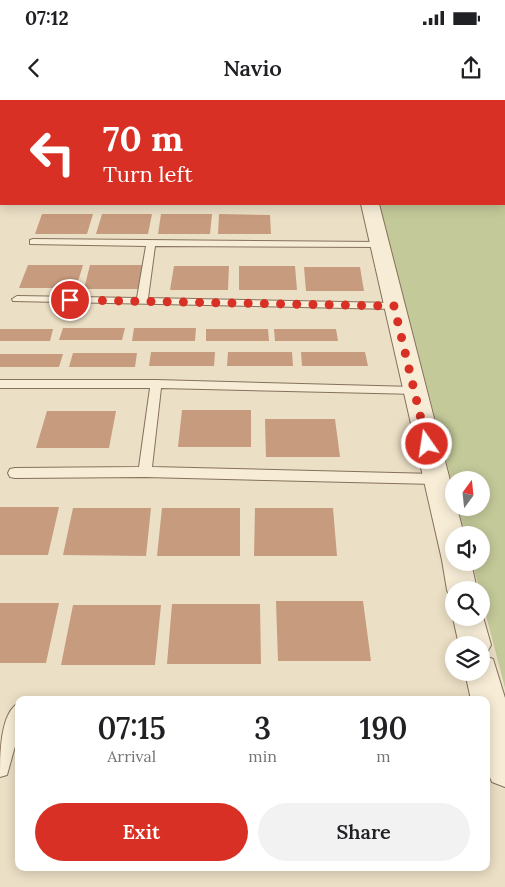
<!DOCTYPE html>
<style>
body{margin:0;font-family:Lora,serif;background:#f2f2f2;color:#202124;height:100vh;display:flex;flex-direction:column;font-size:19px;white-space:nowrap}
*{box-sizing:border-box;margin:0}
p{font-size:16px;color:#757577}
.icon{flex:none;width:28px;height:28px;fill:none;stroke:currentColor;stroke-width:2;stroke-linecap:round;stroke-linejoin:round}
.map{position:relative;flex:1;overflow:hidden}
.drawer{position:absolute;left:15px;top:596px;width:475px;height:175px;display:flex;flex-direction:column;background:#fff;border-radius:10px;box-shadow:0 2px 12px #0003}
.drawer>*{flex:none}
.top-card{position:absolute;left:0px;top:0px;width:505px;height:105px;box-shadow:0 2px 12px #0003;background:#d93025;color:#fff;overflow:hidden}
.needle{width:32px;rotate:15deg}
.tools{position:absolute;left:445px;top:371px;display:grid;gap:10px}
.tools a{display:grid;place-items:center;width:45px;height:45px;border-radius:50%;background:#fff;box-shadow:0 2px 12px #0003;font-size:25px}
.pin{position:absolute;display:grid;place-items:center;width:42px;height:42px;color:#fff;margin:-21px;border:2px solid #fff;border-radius:50%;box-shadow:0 1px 5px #0007}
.me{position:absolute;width:55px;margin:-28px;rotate:347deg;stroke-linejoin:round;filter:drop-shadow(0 0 4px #0008)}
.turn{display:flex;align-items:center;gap:18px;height:105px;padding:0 20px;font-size:22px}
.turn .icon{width:65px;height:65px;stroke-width:2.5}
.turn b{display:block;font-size:35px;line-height:42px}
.eta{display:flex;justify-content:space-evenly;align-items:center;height:85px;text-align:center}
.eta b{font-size:30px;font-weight:600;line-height:35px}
.primary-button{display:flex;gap:10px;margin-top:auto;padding:10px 20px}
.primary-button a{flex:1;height:58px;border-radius:30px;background:#d93025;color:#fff;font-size:20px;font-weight:600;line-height:58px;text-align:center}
.primary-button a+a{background:#f2f2f2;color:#202124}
.status{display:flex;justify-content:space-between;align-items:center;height:35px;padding:0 25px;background:#fff;direction:ltr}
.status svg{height:14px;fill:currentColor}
header{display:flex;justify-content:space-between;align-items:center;height:65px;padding:0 20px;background:#fff;font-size:22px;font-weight:600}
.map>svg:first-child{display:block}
.green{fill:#c4c999}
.building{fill:#c79b7d}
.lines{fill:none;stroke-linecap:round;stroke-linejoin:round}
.lane-casing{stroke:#85715c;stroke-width:2}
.street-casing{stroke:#85715c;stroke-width:2}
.lane{fill:#f7edd7;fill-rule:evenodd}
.street{fill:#f7edd7;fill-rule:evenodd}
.route{stroke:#d93025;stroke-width:9;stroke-dasharray:0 16.2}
</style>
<div class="status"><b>07:12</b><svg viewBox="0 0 49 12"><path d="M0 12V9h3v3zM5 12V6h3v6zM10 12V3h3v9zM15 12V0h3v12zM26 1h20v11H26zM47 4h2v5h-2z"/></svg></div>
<header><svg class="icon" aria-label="back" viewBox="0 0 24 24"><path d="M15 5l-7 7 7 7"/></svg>Navio<svg class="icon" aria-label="share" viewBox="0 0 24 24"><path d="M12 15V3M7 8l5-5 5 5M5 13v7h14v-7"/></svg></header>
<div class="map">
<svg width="505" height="787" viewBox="0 0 505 787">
<rect width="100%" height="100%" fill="#ebdfc5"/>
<path class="green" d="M 352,0 L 505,0 L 505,588 L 481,496 L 481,490 L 480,490 L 472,463 L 481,462 L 481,435 L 465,435 L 458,408 L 481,408 L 481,380 L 454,380 L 454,391 L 379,104 L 504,104 L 504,1 Z"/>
<path class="building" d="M 42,114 L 93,114 L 87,134 L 35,134 Z
M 102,114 L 152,114 L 148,134 L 96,134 Z
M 161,114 L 212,114 L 210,134 L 158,134 Z
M 219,114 L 270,115 L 271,134 L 218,134 Z
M 28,165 L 83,165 L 76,188 L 19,188 Z
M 90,165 L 145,165 L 141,189 L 84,189 Z
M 174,166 L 229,166 L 228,190 L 170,190 Z
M 239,166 L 295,166 L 297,190 L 239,190 Z
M 304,167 L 360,167 L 364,191 L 306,191 Z
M 63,228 L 125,228 L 122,240 L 59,240 Z
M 134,228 L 196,228 L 195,241 L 132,241 Z
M 0,229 L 53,229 L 50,241 L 0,241 Z
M 206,229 L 268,229 L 269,241 L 206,241 Z
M 274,229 L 336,229 L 338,241 L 275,241 Z
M 151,252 L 215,252 L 214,266 L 149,266 Z
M 228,252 L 292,252 L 293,266 L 227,266 Z
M 301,252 L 365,252 L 368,266 L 302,266 Z
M 73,253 L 137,253 L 135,267 L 69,267 Z
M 0,254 L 63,254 L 59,267 L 0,267 Z
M 182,310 L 251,310 L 251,347 L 178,347 Z
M 47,311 L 116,311 L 109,348 L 36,348 Z
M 265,319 L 335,319 L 340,357 L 266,357 Z
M 0,407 L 59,407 L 48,455 L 0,455 Z
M 73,408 L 151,408 L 146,456 L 63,455 Z
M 162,408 L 240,408 L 240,456 L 157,456 Z
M 255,408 L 333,408 L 337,456 L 254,456 Z
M 276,501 L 363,501 L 371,561 L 278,561 Z
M 0,503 L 59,503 L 46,563 L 0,563 Z
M 172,504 L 260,504 L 261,564 L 167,564 Z
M 73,505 L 161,505 L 155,565 L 61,565 Z"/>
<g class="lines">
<defs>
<path id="lane" d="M 189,0 L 197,0 L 197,1 L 190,1 Z
M 248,0 L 256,0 L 256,1 L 249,1 Z
M 33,139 L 380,142 L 385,145 L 383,147 L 155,146 L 148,198 L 394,203 L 399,206 L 394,209 L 13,201 L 12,199 L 17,196 L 137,198 L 146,146 L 30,144 L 30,140 Z
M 0,280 L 156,280 L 414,287 L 418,288 L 420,291 L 418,294 L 161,288 L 152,367 L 435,374 L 440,375 L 442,379 L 440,383 L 435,384 L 145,377 L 15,378 L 10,377 L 8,373 L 10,369 L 15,368 L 139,367 L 150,288 L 0,288 Z
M 19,603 L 19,632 L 7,675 L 0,677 C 0,656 0,612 19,603 Z"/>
<path id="street" d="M 338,0 L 352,0 L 353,1 L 339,1 Z
M 361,104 L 379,104 L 454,396 L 454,408 L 457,408 L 464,435 L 454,435 L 454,462 L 471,462 L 477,490 L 454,490 L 454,500 L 451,499 L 447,490 L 442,460 Z
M 481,510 L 491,545 L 485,556 L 493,559 L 505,598 L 505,687 L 492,682 L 486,668 L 486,600 L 471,600 L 465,572 L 481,572 L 481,545 L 459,545 L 453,518 L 481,518 Z"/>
</defs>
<use href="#lane" class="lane-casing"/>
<use href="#street" class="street-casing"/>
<use href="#lane" class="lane"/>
<use href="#street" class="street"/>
</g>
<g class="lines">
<path class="route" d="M 70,200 L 394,206 L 427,344"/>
</g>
</svg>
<div class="tools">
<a><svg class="needle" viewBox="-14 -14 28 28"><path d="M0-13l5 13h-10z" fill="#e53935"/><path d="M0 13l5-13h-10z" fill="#757577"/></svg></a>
<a><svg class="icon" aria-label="sound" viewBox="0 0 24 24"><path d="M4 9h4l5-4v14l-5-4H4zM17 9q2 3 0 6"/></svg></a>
<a><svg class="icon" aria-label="search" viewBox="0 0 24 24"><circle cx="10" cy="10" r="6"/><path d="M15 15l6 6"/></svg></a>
<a><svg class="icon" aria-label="layers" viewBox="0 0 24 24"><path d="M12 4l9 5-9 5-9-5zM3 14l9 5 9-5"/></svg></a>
</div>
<div class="pin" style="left:70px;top:200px;background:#d93025"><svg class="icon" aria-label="arrive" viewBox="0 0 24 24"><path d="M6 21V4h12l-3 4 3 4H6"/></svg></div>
<svg class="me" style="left:427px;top:344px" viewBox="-20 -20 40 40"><circle r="17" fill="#d93025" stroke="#fff" stroke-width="3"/><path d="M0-11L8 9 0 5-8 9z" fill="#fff"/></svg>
<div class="top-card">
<div class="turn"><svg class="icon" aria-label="left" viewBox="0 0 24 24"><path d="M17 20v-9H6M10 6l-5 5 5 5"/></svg><div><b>70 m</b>Turn left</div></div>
</div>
<section class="drawer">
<div class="eta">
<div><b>07:15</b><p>Arrival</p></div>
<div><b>3</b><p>min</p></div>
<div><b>190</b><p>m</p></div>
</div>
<div class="primary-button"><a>Exit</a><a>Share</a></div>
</section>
</div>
